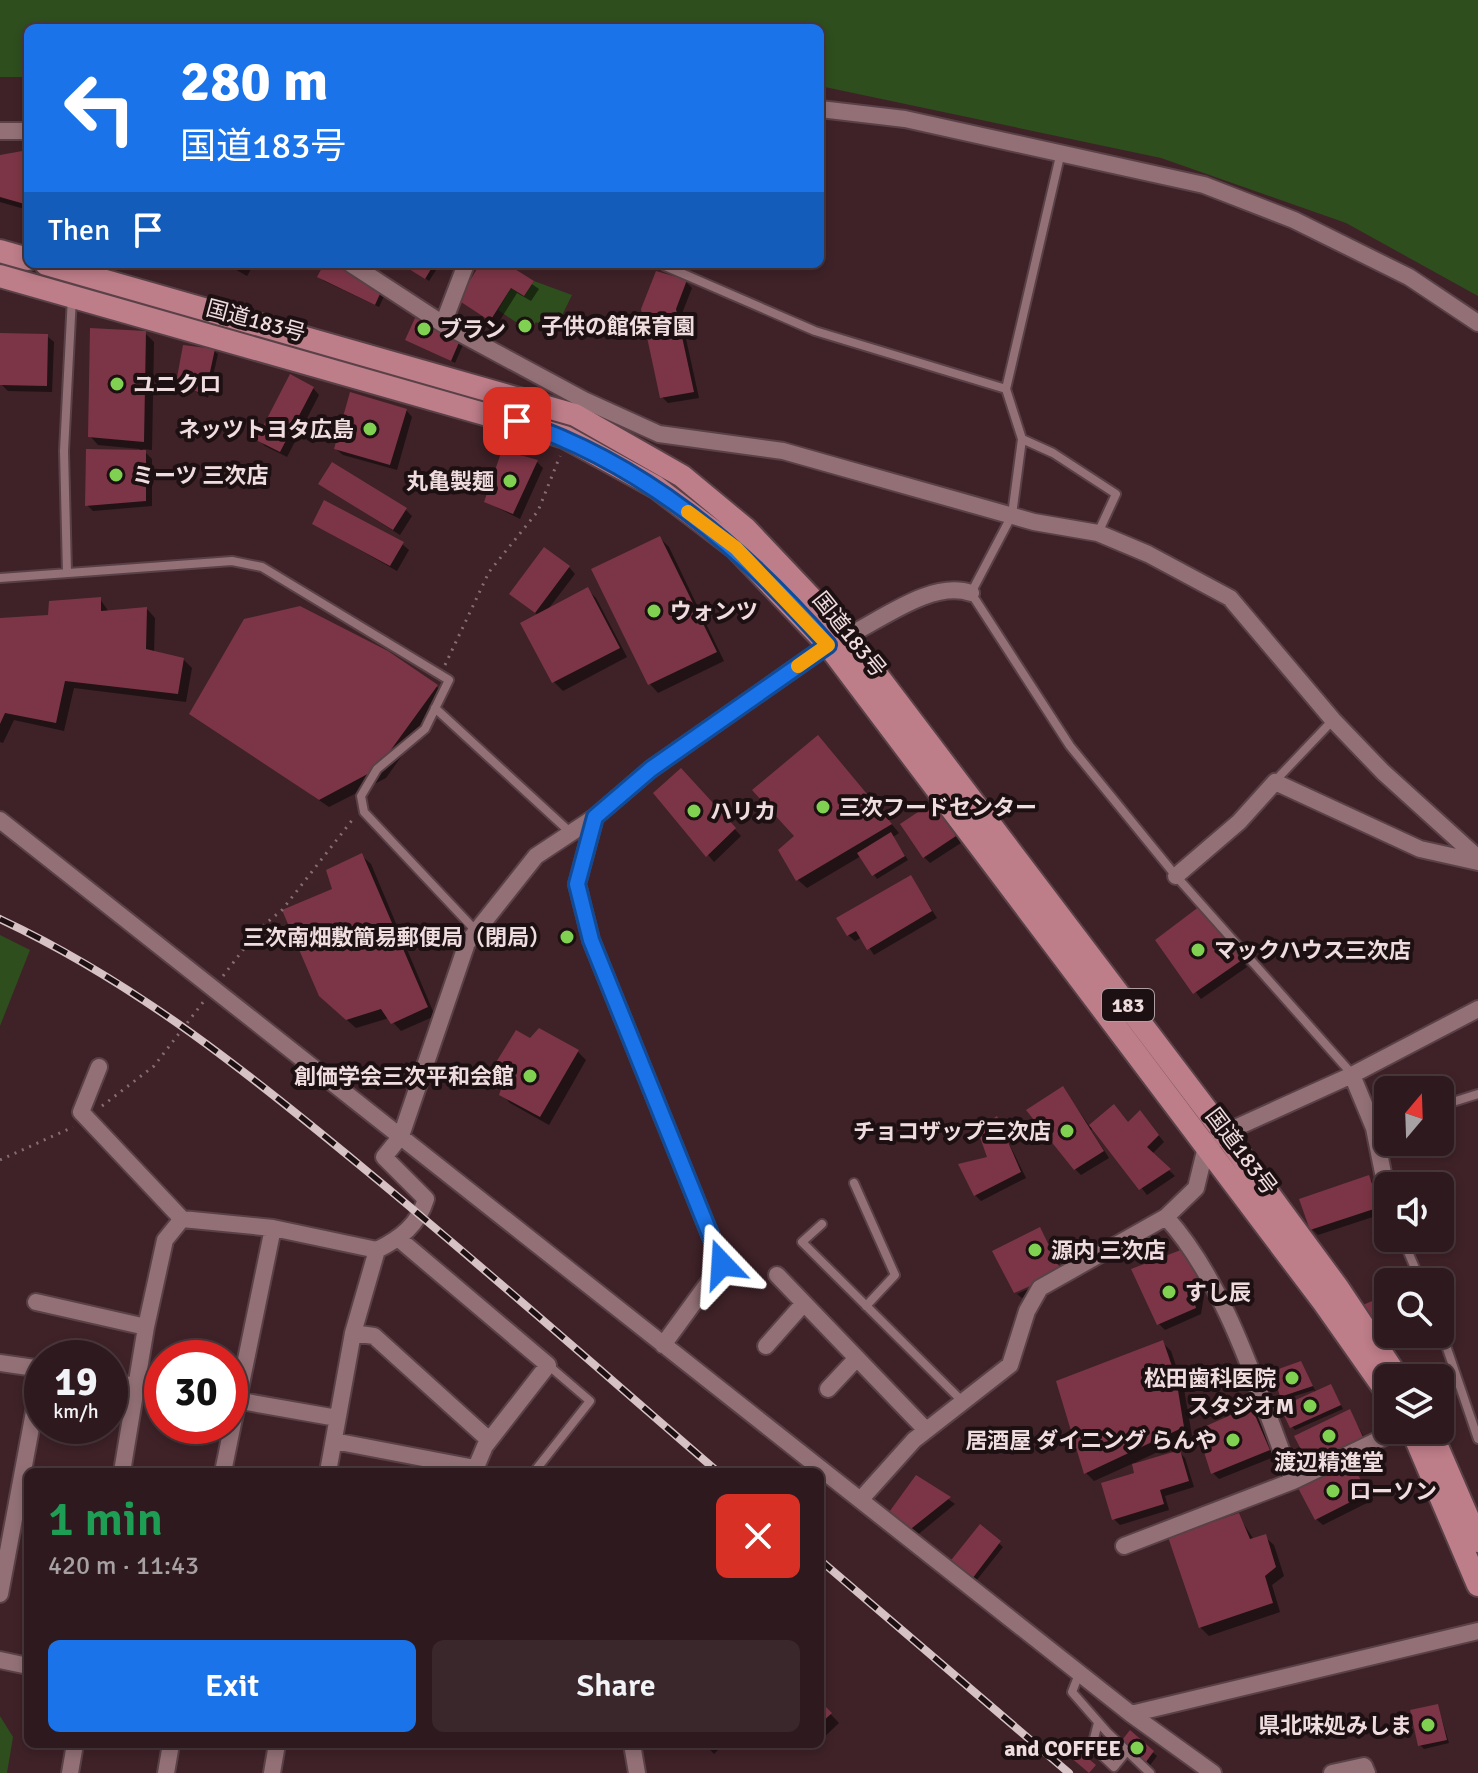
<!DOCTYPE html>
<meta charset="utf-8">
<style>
body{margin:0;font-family:Signika,"Noto Sans JP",sans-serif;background:#3a272b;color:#f1f3f6;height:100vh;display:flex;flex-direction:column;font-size:30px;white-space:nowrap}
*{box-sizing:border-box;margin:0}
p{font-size:26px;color:#a7a1a4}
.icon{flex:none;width:44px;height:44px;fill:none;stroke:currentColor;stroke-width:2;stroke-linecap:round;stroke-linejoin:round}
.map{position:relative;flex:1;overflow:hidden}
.panel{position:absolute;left:24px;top:1468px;width:800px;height:280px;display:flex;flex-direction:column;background:#2e1a1e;border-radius:12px;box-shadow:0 4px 12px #0003,0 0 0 2px #49383c}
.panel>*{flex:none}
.top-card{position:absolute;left:24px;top:24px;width:800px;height:244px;border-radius:12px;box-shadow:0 4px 12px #0003,0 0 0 2px #49383c;background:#1a73e8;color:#fff;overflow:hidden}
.needle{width:52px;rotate:19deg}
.fabs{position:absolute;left:1374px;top:1076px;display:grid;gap:16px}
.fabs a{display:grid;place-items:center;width:80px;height:80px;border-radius:12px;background:#2e1a1e;box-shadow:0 4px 12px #0003,0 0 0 2px #49383c;font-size:40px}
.speed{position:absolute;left:24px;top:1340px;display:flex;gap:16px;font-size:40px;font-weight:700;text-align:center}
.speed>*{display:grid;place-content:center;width:104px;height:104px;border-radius:50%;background:#2e1a1e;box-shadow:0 4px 12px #0003,0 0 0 2px #49383c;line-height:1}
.speed small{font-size:20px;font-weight:400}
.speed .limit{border:12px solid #d22;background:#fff;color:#111}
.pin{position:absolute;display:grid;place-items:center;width:68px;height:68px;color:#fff;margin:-34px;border-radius:16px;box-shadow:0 4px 12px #0006}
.me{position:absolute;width:88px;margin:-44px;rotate:340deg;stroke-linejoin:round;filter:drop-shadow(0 0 6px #0008)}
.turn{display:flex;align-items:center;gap:28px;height:168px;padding:0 24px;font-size:36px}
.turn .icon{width:104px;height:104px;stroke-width:2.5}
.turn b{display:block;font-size:56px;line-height:68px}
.then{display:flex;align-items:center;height:76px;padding:0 24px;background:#0003;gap:16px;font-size:30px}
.round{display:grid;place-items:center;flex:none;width:84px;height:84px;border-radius:12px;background:#3a272b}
.head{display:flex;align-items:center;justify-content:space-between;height:136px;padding:0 24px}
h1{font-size:48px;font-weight:600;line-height:60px;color:#1e9e55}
.button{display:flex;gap:16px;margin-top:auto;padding:16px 24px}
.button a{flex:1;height:92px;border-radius:12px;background:#1a73e8;color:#fff;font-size:32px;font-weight:600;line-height:92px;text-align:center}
.button a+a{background:#3a272b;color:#f1f3f6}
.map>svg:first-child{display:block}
.green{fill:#2e4e1d}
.shadow{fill:#0007}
.building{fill:#7c3546}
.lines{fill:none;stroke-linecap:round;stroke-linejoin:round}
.service-casing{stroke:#594147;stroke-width:12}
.minor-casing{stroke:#594147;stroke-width:20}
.trunk-casing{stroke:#594147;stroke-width:26}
.path{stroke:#856d72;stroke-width:3;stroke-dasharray:2 6;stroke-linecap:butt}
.service{stroke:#927076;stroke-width:8}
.minor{stroke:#927076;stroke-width:16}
.trunk{stroke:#bd7d89;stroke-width:22}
.rail-casing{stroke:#d6c1c5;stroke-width:8}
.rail{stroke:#1d1012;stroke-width:5;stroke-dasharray:15;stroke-linecap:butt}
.route-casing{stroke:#114b97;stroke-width:20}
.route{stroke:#1a73e8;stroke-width:14}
.slow{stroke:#f59e0b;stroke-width:14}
.poi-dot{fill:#80d051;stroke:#1d1012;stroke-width:3}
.labels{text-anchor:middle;stroke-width:8;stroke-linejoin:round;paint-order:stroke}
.shield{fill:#1d1012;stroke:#b09fa2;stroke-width:2}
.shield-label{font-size:20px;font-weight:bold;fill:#efdcdf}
.street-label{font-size:22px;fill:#efdcdf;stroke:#1d1012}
.poi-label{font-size:22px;font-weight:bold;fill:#efdcdf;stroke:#1d1012;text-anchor:start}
</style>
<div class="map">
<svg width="1478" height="1773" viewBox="0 0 1478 1773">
<rect width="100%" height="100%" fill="#3e2228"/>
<path class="green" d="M 0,0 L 1478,0 L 1478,296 L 1346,223 L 1161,158 L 820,86 L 820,28 L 28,28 L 28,77 L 0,77 Z
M 534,281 L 572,295 L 554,332 L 536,322 L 529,331 L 498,310 L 511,288 L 524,296 Z
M 0,935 L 30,950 L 0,1026 Z
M 0,1716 L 13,1737 L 7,1773 L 0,1773 Z"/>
<path class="shadow" d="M 28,152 L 28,210 L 0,202 L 0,157 Z
M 226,264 L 254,264 L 247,276 Z
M 326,264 L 336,264 L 387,290 L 379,307 L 324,281 L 320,277 Z
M 406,264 L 440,264 L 429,281 Z
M 483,264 L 503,264 L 539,289 L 531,301 L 517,293 L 497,325 L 460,300 Z
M 686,282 L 692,288 L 681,316 L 699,398 L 668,403 L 662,397 L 643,309 Z
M 145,333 L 154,342 L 152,450 L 142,449 L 152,459 L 152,506 L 93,511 L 87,505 L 140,452 L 140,449 L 98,445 L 90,436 Z
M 0,335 L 47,336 L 54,342 L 52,392 L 8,391 L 1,384 Z
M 407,339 L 459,341 L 463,345 L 455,363 Z
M 214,351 L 218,354 L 208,398 L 178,382 Z
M 313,388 L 319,395 L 287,457 L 265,446 L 259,440 Z
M 406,410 L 412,417 L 397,470 L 343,455 L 336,449 Z
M 503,452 L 537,462 L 543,468 L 520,519 L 486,502 Z
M 320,484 L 406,510 L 412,516 L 400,535 Z
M 314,524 L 402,544 L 409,550 L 397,571 Z
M 660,538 L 669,547 L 724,661 L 658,693 L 650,684 L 594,570 Z
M 569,567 L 575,574 L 546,612 L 588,590 L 596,598 L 627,657 L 563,691 L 554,682 L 523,624 L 539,616 L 518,600 Z
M 100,599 L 109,612 L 147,609 L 155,618 L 154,653 L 183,659 L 192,668 L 186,702 L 74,688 L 64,731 L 14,720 L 3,743 L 0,742 L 0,620 L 50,617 Z
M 436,686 L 445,695 L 386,778 L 329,807 L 192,713 Z
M 827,746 L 899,833 L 893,837 L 908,860 L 877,879 L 861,856 L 807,888 L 798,880 L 797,836 Z
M 681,770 L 741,836 L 714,862 L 656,793 Z
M 939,811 L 961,843 L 930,863 L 924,857 Z
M 362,856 L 371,864 L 435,1016 L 401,1031 L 389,1018 L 356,1028 L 330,1005 L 334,890 Z
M 911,877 L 937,918 L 874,955 L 862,937 L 855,941 L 848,935 Z
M 1206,915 L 1247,967 L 1201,999 L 1158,941 Z
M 530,1041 L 577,1051 L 586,1060 L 549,1125 L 510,1103 L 501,1094 L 505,1083 L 492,1072 Z
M 1063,1088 L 1090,1127 L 1114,1106 L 1128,1124 L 1140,1112 L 1164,1142 L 1152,1154 L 1175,1176 L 1147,1195 L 1094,1128 L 1091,1130 L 1109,1158 L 1081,1175 L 1075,1169 Z
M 997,1119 L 1026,1178 L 981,1201 L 975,1195 L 989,1159 Z
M 1369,1178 L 1375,1184 L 1385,1213 L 1318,1235 L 1312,1229 Z
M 1040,1229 L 1062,1270 L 1015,1291 Z
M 1192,1257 L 1205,1290 L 1201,1314 L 1165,1330 L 1158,1323 Z
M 1064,1273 L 1067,1278 L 1022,1298 L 1017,1294 Z
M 1388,1296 L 1388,1334 L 1404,1334 L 1387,1342 L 1381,1336 Z
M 1411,1334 L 1429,1334 L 1417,1340 Z
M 1162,1342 L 1171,1351 L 1184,1389 L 1192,1436 L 1134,1463 L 1179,1452 L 1185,1458 L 1194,1487 L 1165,1496 L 1169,1510 L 1120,1525 L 1114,1519 L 1137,1474 L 1134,1463 L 1094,1481 L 1086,1473 Z
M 1301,1364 L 1316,1392 L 1331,1386 L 1343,1409 L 1295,1430 L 1291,1426 L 1315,1393 L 1314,1390 L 1285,1399 L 1281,1396 Z
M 1251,1409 L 1257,1415 L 1274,1457 L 1219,1479 L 1213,1473 Z
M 1350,1412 L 1368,1444 L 1316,1468 L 1309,1462 Z
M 1351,1467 L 1373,1500 L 1323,1525 L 1316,1519 Z
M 917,1477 L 955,1504 L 915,1537 L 896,1522 Z
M 1238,1515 L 1254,1540 L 1265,1537 L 1274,1545 L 1284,1576 L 1272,1585 L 1280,1612 L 1209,1636 L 1200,1627 Z
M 981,1527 L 1003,1547 L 976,1581 L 954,1567 Z
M 820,1703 L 839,1723 L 820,1741 Z
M 1438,1706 L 1449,1743 L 1424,1749 L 1420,1745 Z
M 1130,1733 L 1157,1756 L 1148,1768 Z
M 705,1744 L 724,1744 L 714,1754 Z"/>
<path class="building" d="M 28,150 L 28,205 L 0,197 L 0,155 Z
M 324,264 L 341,264 L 384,285 L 375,305 L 317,277 Z
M 401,264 L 434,264 L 425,279 Z
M 480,264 L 507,264 L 534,281 L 524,296 L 511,288 L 490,321 L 458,300 Z
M 656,271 L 687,280 L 676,309 L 694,392 L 660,398 L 641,309 Z
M 415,318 L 460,340 L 451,361 L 405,340 Z
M 90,328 L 146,331 L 144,442 L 88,437 Z
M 0,333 L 48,334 L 47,386 L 0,385 Z
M 183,345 L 215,349 L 205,395 L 176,383 Z
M 290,374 L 314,387 L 280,452 L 256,440 Z
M 350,392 L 407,409 L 390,465 L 334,449 Z
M 86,449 L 146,450 L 146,501 L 85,506 Z
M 502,450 L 538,460 L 513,514 L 484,502 Z
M 332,462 L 407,508 L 393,530 L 318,484 Z
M 324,500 L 404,542 L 390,566 L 312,524 Z
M 660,536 L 717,652 L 648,685 L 591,569 Z
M 544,547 L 570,566 L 535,613 L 509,594 Z
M 588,587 L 620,648 L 552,683 L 520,623 Z
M 101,597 L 101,611 L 147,607 L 146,649 L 184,658 L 178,694 L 65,681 L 56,723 L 5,713 L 0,724 L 0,618 L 48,615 L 49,601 Z
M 300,606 L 388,651 L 438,685 L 377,769 L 319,800 L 189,714 L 244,619 Z
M 818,735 L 892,824 L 796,881 L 778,850 L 794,836 L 752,790 Z
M 681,768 L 736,828 L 706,857 L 653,793 Z
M 933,802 L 956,836 L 923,858 L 900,824 Z
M 891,832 L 905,856 L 872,876 L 857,853 Z
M 362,853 L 428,1007 L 391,1024 L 381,1009 L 346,1020 L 319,996 L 282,910 L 332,889 L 326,870 Z
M 911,875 L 932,911 L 867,950 L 856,931 L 847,936 L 836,918 Z
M 1200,906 L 1242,960 L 1193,994 L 1155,940 Z
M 539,1028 L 579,1050 L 540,1117 L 499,1095 L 504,1080 L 490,1072 L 516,1030 L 530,1038 Z
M 1063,1086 L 1104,1151 L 1074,1170 L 1026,1110 Z
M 1114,1104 L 1128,1122 L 1140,1110 L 1159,1135 L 1147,1147 L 1171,1169 L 1139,1190 L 1089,1125 Z
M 997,1116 L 1021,1172 L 974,1196 L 958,1164 L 987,1157 L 977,1129 Z
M 1369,1175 L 1380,1207 L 1310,1230 L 1299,1199 Z
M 1040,1227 L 1062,1272 L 1014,1293 L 992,1251 Z
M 1186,1248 L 1199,1283 L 1194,1301 L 1196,1308 L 1157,1325 L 1131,1269 Z
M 1388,1294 L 1388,1333 L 1379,1337 L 1363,1305 Z
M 1163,1340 L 1176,1378 L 1184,1427 L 1084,1474 L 1056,1381 Z
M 1301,1361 L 1313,1386 L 1280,1397 L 1273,1371 Z
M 1331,1384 L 1341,1405 L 1290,1428 L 1280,1407 Z
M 1251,1406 L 1270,1450 L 1211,1474 L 1197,1430 Z
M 1350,1409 L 1363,1437 L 1308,1463 L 1294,1436 Z
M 1180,1450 L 1189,1481 L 1160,1490 L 1164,1504 L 1112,1520 L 1101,1483 L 1134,1473 L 1132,1464 Z
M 1352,1464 L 1368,1493 L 1315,1520 L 1298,1488 Z
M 916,1475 L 951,1497 L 907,1532 L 887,1515 Z
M 1239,1513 L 1250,1539 L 1266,1534 L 1276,1567 L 1265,1576 L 1273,1603 L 1199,1628 L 1168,1537 Z
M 980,1524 L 1001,1541 L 972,1579 L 948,1564 Z
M 820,1701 L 832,1713 L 820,1724 Z
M 1438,1704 L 1447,1740 L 1418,1746 L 1410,1710 Z
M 1130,1730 L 1154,1751 L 1143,1766 L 1119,1744 Z
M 1076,1748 L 1096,1765 L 1089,1773 L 1069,1756 Z"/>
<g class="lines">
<defs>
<path id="service" d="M 1060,156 L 1006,389 L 1022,439 L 1012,515 L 971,593 L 1070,746 L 1176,876 L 1352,1074
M 665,266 L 815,331 L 1006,389
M 1022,439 L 1053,453 L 1116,494 L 1098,533
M 67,572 L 64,451 L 72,297
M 0,578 L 232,561 L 262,567 L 449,680 L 425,729 L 377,769 L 361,796 L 364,812 L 477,932
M 435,708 L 571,833
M 1275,781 L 1333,720
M 1440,1106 L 1478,1094
M 854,1183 L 895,1275 L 866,1306
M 822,1224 L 802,1242 L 962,1401
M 1403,1240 L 1421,1282
M 1440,1328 L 1478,1439
M 534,1472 L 590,1401 L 548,1365
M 1079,1674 L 1072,1692 L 1107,1732 L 1150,1773
M 1098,1723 L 1092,1746 L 1114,1767 L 1127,1751"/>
<path id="minor" d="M 820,109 L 905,119 L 1204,185 L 1294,220 L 1409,277 L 1478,323
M 0,131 L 28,131
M 351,264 L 443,324 L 584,400 L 659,434 L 783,451 L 1034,522 L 1098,533 L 1148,554 L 1230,598 L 1333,720 L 1383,772 L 1478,858
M 443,324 L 466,264
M 595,817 L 577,884 L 591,940 L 722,1264 L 663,1345
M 0,820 L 1131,1714 L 1213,1773
M 1176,876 L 1239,822 L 1275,782 L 1420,849 L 1478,862
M 99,1067 L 81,1112 L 182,1219
M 1352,1075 L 1374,1128 L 1388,1198
M 1403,1238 L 1403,1240
M 399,1239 L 548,1365 L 485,1446 L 474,1472
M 777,1275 L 926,1430
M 36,1302 L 146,1327
M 353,1333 L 374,1336 L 489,1440
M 766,1346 L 804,1303
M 0,1363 L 42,1369 L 0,1594
M 110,1382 L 162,1390
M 828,1389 L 857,1358
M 230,1399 L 337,1418
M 334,1441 L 475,1468
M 122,1472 L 146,1327 L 165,1240 L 182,1219 L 273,1228 L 377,1250
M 223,1472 L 273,1228
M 328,1472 L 353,1333 L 377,1250 C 401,1238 418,1225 426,1199 L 384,1157 L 401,1136 L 467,943 L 536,856 L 595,817 L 651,769 L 828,645 C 870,630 927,578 971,593
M 1293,1481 L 1399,1430
M 862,1498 L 914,1440 L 1010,1365 L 1027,1311 L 1040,1288 L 1166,1217 L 1196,1188 L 1206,1147 L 1224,1133 L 1352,1075 L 1478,1009
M 1124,1546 L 1293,1481 C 1259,1395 1228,1286 1166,1217
M 0,1660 L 28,1666
M 1131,1714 L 1478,1631
M 632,1744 L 637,1773
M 70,1773 L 75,1744
M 166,1773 L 171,1744
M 272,1773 L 277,1744
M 1332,1773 L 1364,1766 L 1367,1773"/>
<path id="trunk" d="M 0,251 L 28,259
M 46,264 L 575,415 L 682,476 L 746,529 L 849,638 L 1224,1133 L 1338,1288 L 1398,1378
M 0,276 L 565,437 L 656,487 L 736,548 L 828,645 L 1324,1303 L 1388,1394
M 1412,1430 L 1478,1585
M 1430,1430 L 1478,1541"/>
</defs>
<use href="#service" class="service-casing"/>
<use href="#minor" class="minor-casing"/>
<use href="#trunk" class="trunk-casing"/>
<path class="path" d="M 445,665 L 489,572 L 538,511 L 560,456
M 223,976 L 259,929 L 282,910 L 353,819
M 102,1106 L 154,1066 L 204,1001
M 0,1160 L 73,1127"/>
<use href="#service" class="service"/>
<use href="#minor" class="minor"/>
<use href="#trunk" class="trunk"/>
<defs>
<path id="rail" d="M 0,919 C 137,983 252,1076 368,1172 C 487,1270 602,1372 718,1472
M 820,1560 L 1069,1773"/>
</defs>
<use href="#rail" class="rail-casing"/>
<use href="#rail" class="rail"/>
</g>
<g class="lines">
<defs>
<path id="route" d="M 517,421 C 643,463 742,547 828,645 L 651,769 L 595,817 L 577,884 L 591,940 L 722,1264"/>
</defs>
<use href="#route" class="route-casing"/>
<use href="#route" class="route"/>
<path class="slow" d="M 688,512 L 736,548 L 828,645 L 798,666"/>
</g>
<g class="poi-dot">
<circle cx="525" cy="326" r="8"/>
<circle cx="424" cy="329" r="8"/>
<circle cx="117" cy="384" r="8"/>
<circle cx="370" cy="429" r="8"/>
<circle cx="116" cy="475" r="8"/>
<circle cx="510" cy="481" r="8"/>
<circle cx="654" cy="611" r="8"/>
<circle cx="823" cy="807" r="8"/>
<circle cx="694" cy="811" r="8"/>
<circle cx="567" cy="937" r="8"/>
<circle cx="1198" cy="950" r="8"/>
<circle cx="530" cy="1076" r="8"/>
<circle cx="1067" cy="1131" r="8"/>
<circle cx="1035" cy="1250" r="8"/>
<circle cx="1169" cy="1292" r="8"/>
<circle cx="1292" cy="1378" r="8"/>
<circle cx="1310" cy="1406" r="8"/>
<circle cx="1329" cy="1436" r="8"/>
<circle cx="1233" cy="1440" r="8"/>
<circle cx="1333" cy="1491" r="8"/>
<circle cx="1428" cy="1725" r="8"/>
<circle cx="1137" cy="1748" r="8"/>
</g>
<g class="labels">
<rect class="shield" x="1102" y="989" width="52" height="32" rx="6"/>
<g class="shield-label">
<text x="1128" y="1012">183</text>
</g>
<g class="street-label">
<text transform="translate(256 320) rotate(15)" y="8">国道183号</text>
<text transform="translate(850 634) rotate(51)" y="8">国道183号</text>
<text transform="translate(1242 1151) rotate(53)" y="8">国道183号</text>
</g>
<g class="poi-label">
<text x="541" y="334">子供の館保育園</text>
<text x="440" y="337">ブラン</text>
<text x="133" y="392">ユニクロ</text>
<text x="354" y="437" text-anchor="end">ネッツトヨタ広島</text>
<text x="132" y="483">ミーツ 三次店</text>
<text x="494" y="489" text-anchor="end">丸亀製麺</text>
<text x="670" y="619">ウォンツ</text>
<text x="839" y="815">三次フードセンター</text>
<text x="710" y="819">ハリカ</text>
<text x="551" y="945" text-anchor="end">三次南畑敷簡易郵便局（閉局）</text>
<text x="1214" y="958">マックハウス三次店</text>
<text x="514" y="1084" text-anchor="end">創価学会三次平和会館</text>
<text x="1051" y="1139" text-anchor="end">チョコザップ三次店</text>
<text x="1051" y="1258">源内 三次店</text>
<text x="1185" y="1300">すし辰</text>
<text x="1276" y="1386" text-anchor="end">松田歯科医院</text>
<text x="1294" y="1414" text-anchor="end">スタジオM</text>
<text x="1217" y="1448" text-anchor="end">居酒屋 ダイニング らんや</text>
<text x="1329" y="1470" text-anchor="middle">渡辺精進堂</text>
<text x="1349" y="1499">ローソン</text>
<text x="1412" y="1733" text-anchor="end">県北味処みしま</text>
<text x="1121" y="1756" text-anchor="end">and COFFEE</text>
</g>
</g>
</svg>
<div class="fabs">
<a><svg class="needle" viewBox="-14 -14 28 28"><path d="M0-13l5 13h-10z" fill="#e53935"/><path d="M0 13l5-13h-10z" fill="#a7a1a4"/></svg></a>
<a><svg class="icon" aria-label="sound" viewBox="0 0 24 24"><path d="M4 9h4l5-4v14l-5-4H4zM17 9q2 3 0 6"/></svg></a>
<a><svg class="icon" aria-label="search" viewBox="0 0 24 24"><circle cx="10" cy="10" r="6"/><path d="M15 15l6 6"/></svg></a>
<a><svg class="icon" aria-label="layers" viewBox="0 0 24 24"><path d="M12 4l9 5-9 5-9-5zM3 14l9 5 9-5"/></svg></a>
</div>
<div class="speed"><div>19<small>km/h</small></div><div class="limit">30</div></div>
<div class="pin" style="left:517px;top:421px;background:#d93025"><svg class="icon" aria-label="arrive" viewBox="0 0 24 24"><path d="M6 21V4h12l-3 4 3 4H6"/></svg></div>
<svg class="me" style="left:722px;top:1264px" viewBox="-20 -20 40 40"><path d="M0-17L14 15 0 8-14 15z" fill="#1a73e8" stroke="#fff" stroke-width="4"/></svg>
<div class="top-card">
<div class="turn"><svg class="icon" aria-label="left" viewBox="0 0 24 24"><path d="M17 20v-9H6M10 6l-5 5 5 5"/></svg><div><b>280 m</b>国道183号</div></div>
<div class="then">Then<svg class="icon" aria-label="arrive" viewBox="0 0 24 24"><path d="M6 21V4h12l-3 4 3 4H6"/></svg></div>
</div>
<section class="panel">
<div class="head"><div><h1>1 min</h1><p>420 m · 11:43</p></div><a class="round" style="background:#d93025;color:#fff"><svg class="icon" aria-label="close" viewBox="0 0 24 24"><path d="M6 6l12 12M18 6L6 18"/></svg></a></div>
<div class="button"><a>Exit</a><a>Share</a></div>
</section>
</div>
